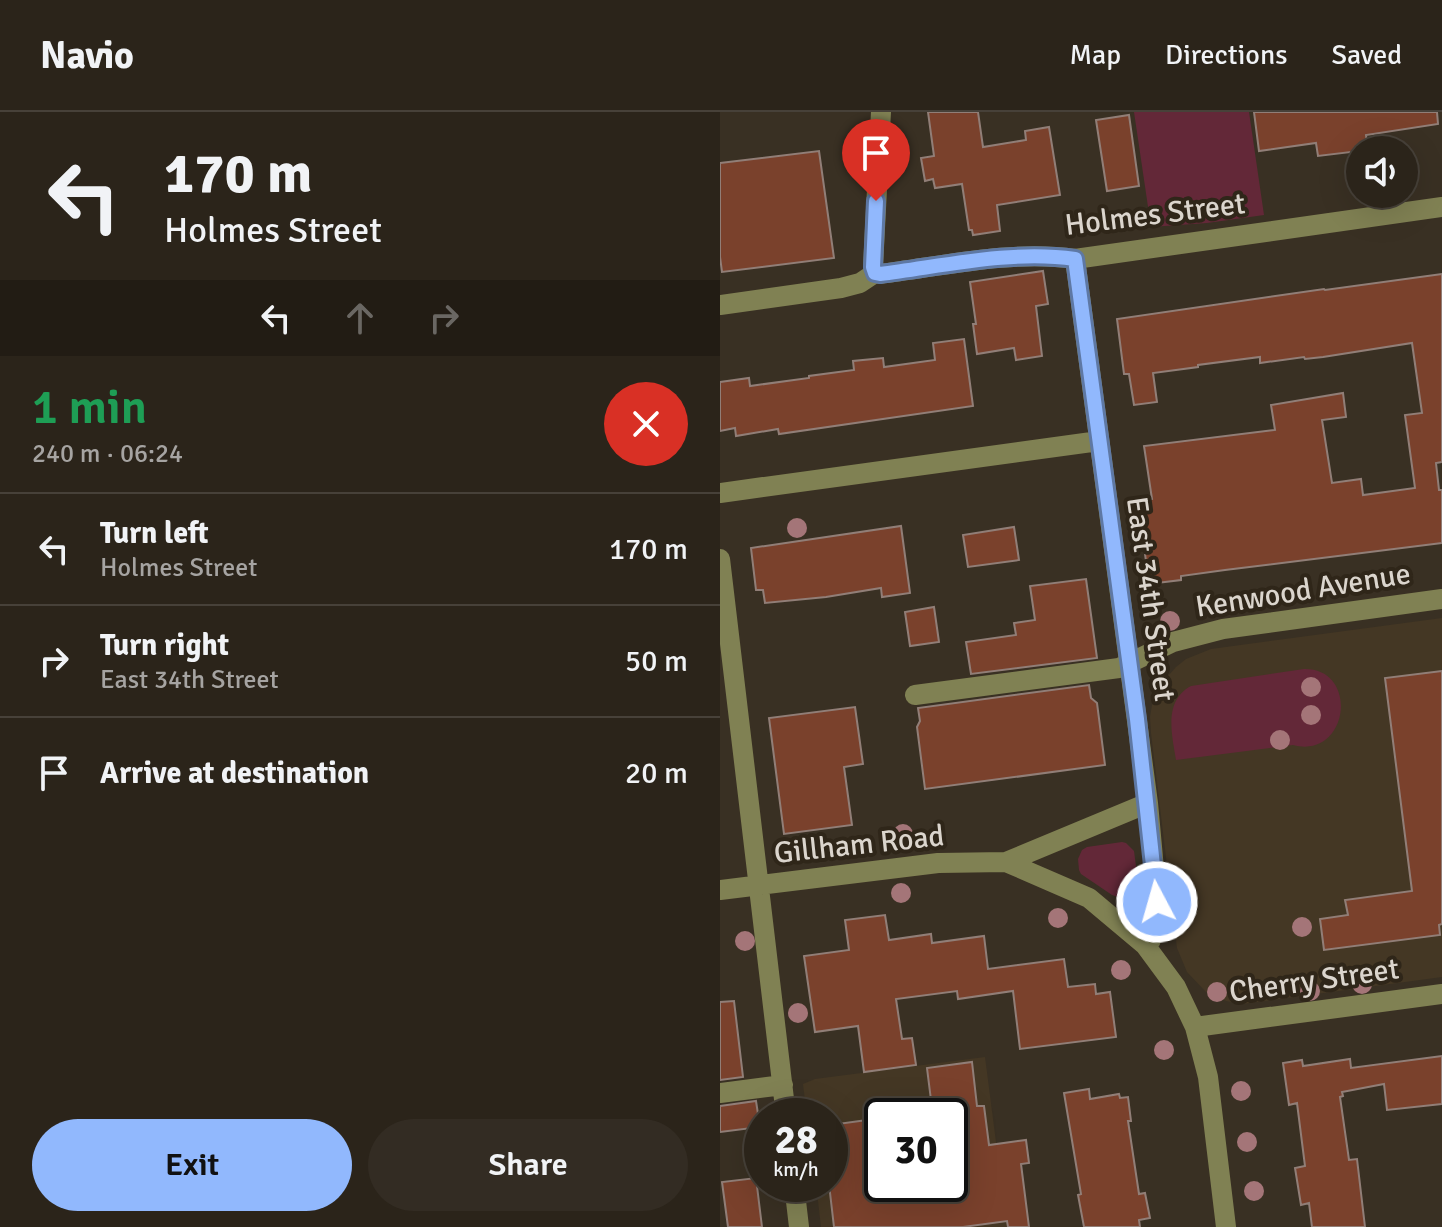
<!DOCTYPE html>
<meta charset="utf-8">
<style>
body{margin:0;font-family:Signika,sans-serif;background:#332c23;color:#f1f3f6;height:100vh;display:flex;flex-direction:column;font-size:30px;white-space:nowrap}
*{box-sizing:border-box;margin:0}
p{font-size:26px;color:#a6a4a2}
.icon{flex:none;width:44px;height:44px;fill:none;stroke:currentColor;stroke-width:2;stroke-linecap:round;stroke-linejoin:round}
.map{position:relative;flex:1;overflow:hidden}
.drawer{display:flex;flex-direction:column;background:#2b241a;width:720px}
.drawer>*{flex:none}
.guide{background:#2b241a;color:#f1f3f6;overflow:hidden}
.controls{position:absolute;left:626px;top:24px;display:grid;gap:16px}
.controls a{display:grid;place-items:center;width:72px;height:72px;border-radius:50%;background:#2b241a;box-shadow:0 8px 32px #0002,0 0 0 2px #474139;font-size:40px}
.speed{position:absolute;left:24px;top:986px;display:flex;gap:16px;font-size:40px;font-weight:700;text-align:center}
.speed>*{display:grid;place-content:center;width:104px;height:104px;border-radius:50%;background:#2b241a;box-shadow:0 8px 32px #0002,0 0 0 2px #474139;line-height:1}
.speed small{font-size:20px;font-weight:400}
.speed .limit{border:4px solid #111;border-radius:12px;background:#fff;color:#111}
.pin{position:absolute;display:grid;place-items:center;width:68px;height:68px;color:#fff;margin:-82px -34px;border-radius:50% 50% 50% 0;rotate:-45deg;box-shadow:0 0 8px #0007}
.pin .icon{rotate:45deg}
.me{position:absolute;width:88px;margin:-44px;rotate:354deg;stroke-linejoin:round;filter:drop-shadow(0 0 6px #0008)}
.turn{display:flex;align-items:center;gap:28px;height:168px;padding:0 32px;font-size:36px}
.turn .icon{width:104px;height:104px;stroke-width:2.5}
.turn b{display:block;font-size:56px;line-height:68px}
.lanes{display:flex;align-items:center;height:76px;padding:0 32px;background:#0003;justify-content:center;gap:40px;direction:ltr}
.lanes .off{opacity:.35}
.round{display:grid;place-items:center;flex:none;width:84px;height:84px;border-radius:42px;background:#332c23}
.overview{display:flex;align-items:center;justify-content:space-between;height:136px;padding:0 32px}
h1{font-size:48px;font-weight:600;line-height:60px;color:#1e9e55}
.cta{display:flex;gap:16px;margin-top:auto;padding:16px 32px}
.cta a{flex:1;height:92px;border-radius:48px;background:#91b8fd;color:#111;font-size:32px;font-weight:600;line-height:92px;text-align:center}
.cta a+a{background:#332c23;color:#f1f3f6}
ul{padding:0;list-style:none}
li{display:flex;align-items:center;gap:24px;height:112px;padding:0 32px;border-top:2px solid #474139}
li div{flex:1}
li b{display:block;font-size:30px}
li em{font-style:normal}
header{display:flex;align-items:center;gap:48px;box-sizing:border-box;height:112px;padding:0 40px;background:#2b241a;border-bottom:2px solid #474139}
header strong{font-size:38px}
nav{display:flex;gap:44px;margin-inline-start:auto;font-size:28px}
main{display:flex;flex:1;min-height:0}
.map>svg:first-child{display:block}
.built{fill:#443724;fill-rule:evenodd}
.green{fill:#632838}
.building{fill:#7a412c;stroke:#917e77;stroke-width:2}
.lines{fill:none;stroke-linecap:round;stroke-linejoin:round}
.minor{stroke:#808153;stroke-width:20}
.tree{fill:#a47578}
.route-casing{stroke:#5e78a4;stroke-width:20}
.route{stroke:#91b8fd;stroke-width:14}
.labels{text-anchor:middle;stroke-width:8;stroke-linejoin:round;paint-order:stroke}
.street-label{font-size:30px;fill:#dbd5cd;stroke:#2f2619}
</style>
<header>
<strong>Navio</strong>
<nav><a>Map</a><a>Directions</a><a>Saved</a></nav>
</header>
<main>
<section class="drawer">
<div class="guide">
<div class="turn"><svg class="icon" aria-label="left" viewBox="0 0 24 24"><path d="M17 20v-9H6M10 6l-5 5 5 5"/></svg><div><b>170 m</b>Holmes Street</div></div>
<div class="lanes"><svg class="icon" aria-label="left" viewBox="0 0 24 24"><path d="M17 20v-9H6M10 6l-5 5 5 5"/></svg><svg class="icon off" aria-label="ahead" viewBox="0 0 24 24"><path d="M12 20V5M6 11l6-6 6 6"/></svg><svg class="icon off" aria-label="right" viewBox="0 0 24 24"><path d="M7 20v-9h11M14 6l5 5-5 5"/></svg></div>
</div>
<div class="overview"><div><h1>1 min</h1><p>240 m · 06:24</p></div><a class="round" style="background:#d93025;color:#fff"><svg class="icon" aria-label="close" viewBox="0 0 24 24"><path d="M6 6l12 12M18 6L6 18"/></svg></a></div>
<ul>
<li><svg class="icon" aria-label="left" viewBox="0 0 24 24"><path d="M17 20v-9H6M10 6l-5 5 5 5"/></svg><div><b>Turn left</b><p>Holmes Street</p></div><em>170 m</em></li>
<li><svg class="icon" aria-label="right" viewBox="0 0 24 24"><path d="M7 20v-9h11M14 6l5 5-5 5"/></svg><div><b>Turn right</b><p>East 34th Street</p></div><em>50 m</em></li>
<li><svg class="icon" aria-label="arrive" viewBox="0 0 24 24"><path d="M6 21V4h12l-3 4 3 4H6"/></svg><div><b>Arrive at destination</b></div><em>20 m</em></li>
</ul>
<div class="cta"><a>Exit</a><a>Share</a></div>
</section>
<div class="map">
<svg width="722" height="1115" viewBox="0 0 722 1115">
<rect width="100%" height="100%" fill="#393023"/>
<path class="built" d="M 722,506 L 722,865 L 522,892 L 506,889 L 486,880 L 467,860 L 457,836 L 431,621 L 430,605 L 432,593 L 442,571 L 456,555 L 466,547 L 491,537 Z
M 265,945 L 287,1115 L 101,1115 L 96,1072 L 110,1072 L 110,1004 L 87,1004 L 83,972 L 95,967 ZM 162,1004 L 230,1004 L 230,1072 L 162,1072 Z"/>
<path class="green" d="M 414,0 L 529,0 L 544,103 L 487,111 L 431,115 Z
M 584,557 C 640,556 629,648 573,633 L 456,648 C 452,623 443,589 471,574 Z
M 402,730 L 406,731 L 414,739 L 418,769 L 418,774 L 412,782 L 401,786 L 392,783 L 361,762 L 359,758 L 358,747 L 362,738 L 367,735 Z"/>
<path class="building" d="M 208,0 L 258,0 L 263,35 L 306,28 L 305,19 L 329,15 L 340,83 L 277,93 L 280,119 L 253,123 L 252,118 L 249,118 L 242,72 L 215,76 L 213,67 L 205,69 L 201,46 L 214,44 Z
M 534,0 L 717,0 L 718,12 L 646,23 L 648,38 L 598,44 L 596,31 L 539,39 Z
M 409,3 L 419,74 L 387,79 L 376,8 Z
M 99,39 L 114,146 L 2,160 L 0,145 L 0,51 Z
M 323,159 L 328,192 L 316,194 L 322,244 L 296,248 L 294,236 L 257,242 L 253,212 L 256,212 L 250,170 Z
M 722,162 L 722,350 L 716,351 L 719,378 L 722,378 L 722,431 L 505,458 L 461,464 L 461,468 L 429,472 L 418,389 L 432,387 L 424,334 L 555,318 L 551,293 L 623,281 L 626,305 L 602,308 L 612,371 L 641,367 L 643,383 L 695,376 L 685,303 L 702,301 L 692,231 L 603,245 L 585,247 L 584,245 L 540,251 L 540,245 L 478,253 L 478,255 L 433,261 L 437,290 L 414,293 L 409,262 L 404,262 L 397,207 L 604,177 L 605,178 Z
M 244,227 L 253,294 L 59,322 L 58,317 L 16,324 L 15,316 L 0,319 L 0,270 L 29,266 L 30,274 L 89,266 L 89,264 L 134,258 L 133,249 L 163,246 L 164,255 L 215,248 L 213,231 Z
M 181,414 L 190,481 L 162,485 L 161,476 L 106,485 L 45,491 L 43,478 L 36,478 L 31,436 Z
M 294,415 L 299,448 L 248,455 L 243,423 Z
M 366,467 L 377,546 L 251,562 L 246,530 L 296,523 L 294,511 L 315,508 L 310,474 Z
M 214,495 L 219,530 L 190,534 L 185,500 Z
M 722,559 L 722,812 L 719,813 L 720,823 L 604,838 L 600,807 L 628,803 L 625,788 L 692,779 L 665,566 Z
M 369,573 L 371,586 L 377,591 L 385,653 L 205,677 L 197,615 L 200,609 L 198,596 Z
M 135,595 L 143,652 L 124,655 L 132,713 L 64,722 L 49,606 Z
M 165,803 L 169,828 L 211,822 L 212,831 L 264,824 L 268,857 L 344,847 L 348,875 L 375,872 L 376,882 L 390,880 L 396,925 L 300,937 L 293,879 L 238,887 L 237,879 L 176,887 L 182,927 L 192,926 L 196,953 L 144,960 L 138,914 L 95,920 L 84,844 L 129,838 L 125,808 Z
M 14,889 L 23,965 L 0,968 L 0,890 Z
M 722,944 L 722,992 L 667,998 L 664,972 L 622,980 L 623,984 L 620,985 L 629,1048 L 637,1047 L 645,1115 L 592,1115 L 589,1091 L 581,1093 L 575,1056 L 585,1054 L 577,991 L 569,993 L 563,951 L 582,948 L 583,954 L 630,947 L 631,956 Z
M 252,950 L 257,994 L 264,994 L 269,1033 L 306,1028 L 309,1051 L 301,1052 L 309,1115 L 288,1115 L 287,1109 L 243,1115 L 114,1115 L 109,1072 L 110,1072 L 110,1013 L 162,1006 L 162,1072 L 230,1072 L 230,1004 L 213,1004 L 207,956 Z
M 369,977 L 370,987 L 399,982 L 400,986 L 408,985 L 411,1009 L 408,1009 L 419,1082 L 425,1081 L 430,1106 L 419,1108 L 420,1115 L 364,1115 L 358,1083 L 361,1082 L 344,981 Z
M 36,989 L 40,1015 L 0,1020 L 0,994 Z
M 36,1066 L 42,1115 L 8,1115 L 2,1070 Z"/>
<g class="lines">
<path class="minor" d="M 355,147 L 428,691 L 437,790 L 431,828 L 425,833
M 155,161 L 160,162 C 224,154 291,138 355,147 L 722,95
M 155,161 L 153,155 L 161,0
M 0,193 L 121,176 L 140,171 L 155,161
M 0,381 L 379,329
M 0,447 L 66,1004
M 195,583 L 399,556 L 453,530 L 503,517 L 722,487
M 286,750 L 428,691
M 0,778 L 218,751 L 286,750 L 369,786 L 425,833 L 456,875 L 475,915 L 488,965 L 506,1115
M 475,915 L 722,882
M 0,981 L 63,973
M 74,1072 L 79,1115"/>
</g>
<g class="tree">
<circle cx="77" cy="416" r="10"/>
<circle cx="450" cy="509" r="10"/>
<circle cx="591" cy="575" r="10"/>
<circle cx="591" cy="603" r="10"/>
<circle cx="560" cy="628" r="10"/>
<circle cx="183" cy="722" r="10"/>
<circle cx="78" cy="736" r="10"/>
<circle cx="453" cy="777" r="10"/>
<circle cx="181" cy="781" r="10"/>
<circle cx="338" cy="806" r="10"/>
<circle cx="458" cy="811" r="10"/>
<circle cx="582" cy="815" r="10"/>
<circle cx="25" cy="829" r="10"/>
<circle cx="401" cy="858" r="10"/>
<circle cx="642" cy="872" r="10"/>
<circle cx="590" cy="879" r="10"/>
<circle cx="497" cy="880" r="10"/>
<circle cx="78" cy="901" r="10"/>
<circle cx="444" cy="938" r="10"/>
<circle cx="521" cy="979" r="10"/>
<circle cx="527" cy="1030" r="10"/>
<circle cx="534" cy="1079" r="10"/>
</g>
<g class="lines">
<defs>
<path id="route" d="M 156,89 L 153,155 L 155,161 L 160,162 C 224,154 291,138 355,147 L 417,607 L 437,790"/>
</defs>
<use href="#route" class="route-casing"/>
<use href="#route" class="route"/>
</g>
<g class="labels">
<g class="street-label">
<text transform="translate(435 102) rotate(-7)" y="10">Holmes Street</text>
<text transform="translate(583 478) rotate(-9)" y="10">Kenwood Avenue</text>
<text transform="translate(431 487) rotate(82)" y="10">East 34th Street</text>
<text transform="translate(139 732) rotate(-6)" y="10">Gillham Road</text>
<text transform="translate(594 868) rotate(-8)" y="10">Cherry Street</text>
</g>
</g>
</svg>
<div class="controls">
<a><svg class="icon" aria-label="sound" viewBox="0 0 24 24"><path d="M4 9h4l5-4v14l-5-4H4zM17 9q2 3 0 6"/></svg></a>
</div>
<div class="speed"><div>28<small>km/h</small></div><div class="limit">30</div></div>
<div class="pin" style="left:156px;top:89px;background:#d93025"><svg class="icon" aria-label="arrive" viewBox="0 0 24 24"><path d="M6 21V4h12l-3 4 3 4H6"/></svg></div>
<svg class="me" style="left:437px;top:790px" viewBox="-20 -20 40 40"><circle r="17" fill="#91b8fd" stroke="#fff" stroke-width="3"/><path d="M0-11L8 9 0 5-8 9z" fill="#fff"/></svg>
</div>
</main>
